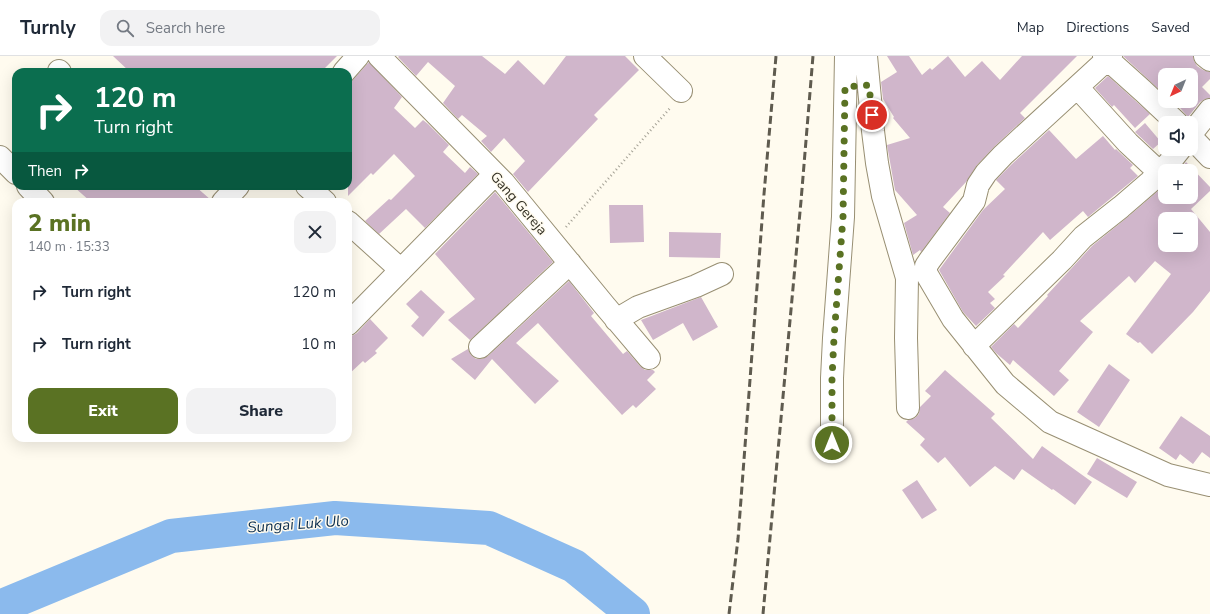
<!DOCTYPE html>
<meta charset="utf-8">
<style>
body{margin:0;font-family:"Nunito Sans",sans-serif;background:#f2f2f3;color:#1f2937;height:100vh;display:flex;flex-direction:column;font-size:15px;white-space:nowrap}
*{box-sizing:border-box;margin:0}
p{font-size:13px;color:#747a83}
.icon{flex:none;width:22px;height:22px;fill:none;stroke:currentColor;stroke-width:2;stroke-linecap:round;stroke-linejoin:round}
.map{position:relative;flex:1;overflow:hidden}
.side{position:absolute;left:12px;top:142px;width:340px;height:244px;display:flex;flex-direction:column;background:#fff;border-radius:12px;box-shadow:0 4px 16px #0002}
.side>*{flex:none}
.banner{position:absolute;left:12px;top:12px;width:340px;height:122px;border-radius:12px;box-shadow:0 4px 16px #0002;background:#0b6e4f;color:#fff;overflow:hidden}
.needle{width:26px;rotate:223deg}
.fabs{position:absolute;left:1158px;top:12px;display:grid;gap:8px}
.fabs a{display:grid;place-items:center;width:40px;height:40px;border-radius:8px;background:#fff;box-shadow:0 4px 16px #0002;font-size:20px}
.pin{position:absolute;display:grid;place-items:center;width:34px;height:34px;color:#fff;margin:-17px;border:2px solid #fff;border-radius:50%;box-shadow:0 1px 4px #0007}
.me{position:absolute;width:44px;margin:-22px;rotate:0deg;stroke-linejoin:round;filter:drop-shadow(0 0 3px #0008)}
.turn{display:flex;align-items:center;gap:14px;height:84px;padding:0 16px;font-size:18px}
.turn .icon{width:52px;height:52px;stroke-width:2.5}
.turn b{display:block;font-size:28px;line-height:34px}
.then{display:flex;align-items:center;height:38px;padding:0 16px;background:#0003;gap:8px;font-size:15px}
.round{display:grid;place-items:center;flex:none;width:42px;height:42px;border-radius:12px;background:#f2f2f3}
.summary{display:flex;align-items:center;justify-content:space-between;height:68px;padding:0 16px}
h1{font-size:24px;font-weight:800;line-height:30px;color:#5a7223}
.button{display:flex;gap:8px;margin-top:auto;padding:8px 16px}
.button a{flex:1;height:46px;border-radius:12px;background:#5a7223;color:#fff;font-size:16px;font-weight:800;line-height:46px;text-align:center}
.button a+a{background:#f2f2f3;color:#1f2937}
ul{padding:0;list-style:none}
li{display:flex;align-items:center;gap:12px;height:52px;padding:0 16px}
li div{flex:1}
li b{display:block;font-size:15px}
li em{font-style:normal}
header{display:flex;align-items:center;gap:24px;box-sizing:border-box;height:56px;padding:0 20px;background:#fff;border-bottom:1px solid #e0e1e3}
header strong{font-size:19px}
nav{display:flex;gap:22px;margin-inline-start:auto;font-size:14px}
.search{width:280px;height:36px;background:#f2f2f3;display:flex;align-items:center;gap:10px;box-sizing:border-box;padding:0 14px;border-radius:12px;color:#747a83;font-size:15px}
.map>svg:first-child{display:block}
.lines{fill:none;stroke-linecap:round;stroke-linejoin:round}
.river{stroke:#8bbaed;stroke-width:34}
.building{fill:#d0b6cb;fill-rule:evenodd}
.minor-casing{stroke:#988f73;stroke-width:24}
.path{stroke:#a3a094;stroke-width:2.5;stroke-dasharray:1 3;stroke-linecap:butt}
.minor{stroke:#fff;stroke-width:22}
.rail{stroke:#5f5b4f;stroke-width:3;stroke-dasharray:8 4;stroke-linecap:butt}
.route{stroke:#5a7223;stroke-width:7;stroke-dasharray:0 12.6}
.labels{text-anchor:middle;stroke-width:3;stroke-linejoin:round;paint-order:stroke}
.street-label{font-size:14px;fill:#343125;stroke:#fffbef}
.water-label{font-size:15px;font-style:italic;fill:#0d2f4f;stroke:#fffbef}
</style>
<header>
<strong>Turnly</strong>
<div class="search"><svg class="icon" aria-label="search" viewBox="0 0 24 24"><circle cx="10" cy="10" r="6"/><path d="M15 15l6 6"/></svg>Search here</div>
<nav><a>Map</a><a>Directions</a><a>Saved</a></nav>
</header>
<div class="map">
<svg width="1210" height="558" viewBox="0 0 1210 558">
<rect width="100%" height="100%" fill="#fffbef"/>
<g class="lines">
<path class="river" d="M 0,551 L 171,480 L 335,462 L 489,472 L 574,510 L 633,558"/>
</g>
<path class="building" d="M 113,0 L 337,0 L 321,16 L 130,16 Z
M 399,0 L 482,0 L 505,18 L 518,4 L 544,29 L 566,0 L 625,0 L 639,14 L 594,59 L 598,63 L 528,136 L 513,118 L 525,105 L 504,82 L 491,96 L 481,85 L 487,80 L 462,59 L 458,63 L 443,47 L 455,30 L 428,6 L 416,20 L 398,1 Z
M 887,0 L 909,0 L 922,19 L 930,12 L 932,14 L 948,0 L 965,21 L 982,5 L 1000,24 L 1022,0 L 1077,0 L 1020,57 L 1025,62 L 995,90 L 977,109 L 966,126 L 943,151 L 950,157 L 921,196 L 920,194 L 913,199 L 904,167 L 917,159 L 895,134 L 887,89 L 910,82 L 893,62 L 894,61 L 883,43 L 881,26 L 897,16 Z
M 1123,0 L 1193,0 L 1194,5 L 1197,10 L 1203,14 L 1210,16 L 1210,23 L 1202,31 L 1210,39 L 1210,42 L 1205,43 L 1200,46 L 1188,61 L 1174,45 L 1191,45 L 1191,19 L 1165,19 L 1165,39 Z
M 369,6 L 402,41 L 394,52 L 415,72 L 423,64 L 428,68 L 449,89 L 443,96 L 465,117 L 470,111 L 478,118 L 425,172 L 406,153 L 379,178 L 365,165 L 389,143 L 391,144 L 415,120 L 394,98 L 373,119 L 371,117 L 348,140 L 348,28 L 353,24 Z
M 1108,20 L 1150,58 L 1135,72 L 1114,49 L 1112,51 L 1095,32 Z
M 1145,67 L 1161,86 L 1153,93 L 1135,76 Z
M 1049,74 L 1076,103 L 1103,80 L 1115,94 L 1116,93 L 1133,109 L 1130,112 L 1138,120 L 1088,161 L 1083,155 L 1050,184 L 1043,176 L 1003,219 L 1005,220 L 988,236 L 995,243 L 990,247 L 995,252 L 976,270 L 963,256 L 939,214 L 983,154 L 1005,133 L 996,124 L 1012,108 Z
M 1186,106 L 1210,131 L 1210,135 L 1191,153 L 1210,176 L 1210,235 L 1193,256 L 1152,298 L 1140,286 L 1138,287 L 1126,278 L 1171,218 L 1155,205 L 1135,227 L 1129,220 L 1080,265 L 1093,276 L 1059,315 L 1069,324 L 1054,340 L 1013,304 L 1010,309 L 996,297 L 991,291 L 1014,268 L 1018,272 L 1048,240 L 1047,239 L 1092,190 L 1129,160 L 1165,129 L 1165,141 L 1191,141 L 1191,115 L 1179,115 ZM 1165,163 L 1191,163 L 1191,189 L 1165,189 Z
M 73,130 L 195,130 L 211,144 L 211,146 L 91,146 Z
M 495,136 L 553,206 L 470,284 L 448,264 L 475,243 L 435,198 Z
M 609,149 L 643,149 L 644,186 L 610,187 Z
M 669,176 L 721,177 L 720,202 L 669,201 Z
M 569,225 L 594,257 L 591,260 L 623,298 L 627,295 L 640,310 L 645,314 L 653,314 L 655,316 L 647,324 L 656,333 L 636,352 L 633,349 L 622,359 L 538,267 L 516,287 L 559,325 L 535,348 L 492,303 L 475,324 L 451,303 L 468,293 L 471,299 L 476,303 L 482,303 L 488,300 Z
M 421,234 L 445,256 L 423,281 L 411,270 L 419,261 L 406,248 Z
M 701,241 L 718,271 L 693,285 L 683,267 L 653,284 L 641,264 Z
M 370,263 L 388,282 L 375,295 L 377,297 L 365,307 L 363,305 L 348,319 L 348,280 L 352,280 L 357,277 Z
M 1109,308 L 1130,324 L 1099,371 L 1077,356 Z
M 945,314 L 995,358 L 991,362 L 1033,403 L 1042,390 L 1092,426 L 1075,449 L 1053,433 L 1052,434 L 1022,413 L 1014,424 L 995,410 L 970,431 L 945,401 L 938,407 L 920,389 L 925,383 L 906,366 L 908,364 L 915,362 L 919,358 L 920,351 L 931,340 L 925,335 Z
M 1181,360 L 1210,380 L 1210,402 L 1202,396 L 1193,408 L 1180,398 L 1176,404 L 1159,392 Z
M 1097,402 L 1137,426 L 1127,442 L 1087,418 Z
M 917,424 L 937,454 L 922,463 L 902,434 Z"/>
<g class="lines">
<defs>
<path id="minor" d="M 379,0 L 504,127 L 605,250 L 649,302
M 645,0 L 681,35
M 866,0 L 873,75 L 877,107 L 883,140 L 907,222 L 906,282 L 908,352
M 1104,0 L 1143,35 L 1177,67
M 1111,0 L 1003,99 L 986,117 L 978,129 L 974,145 L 930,204 L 926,210 L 926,217 L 953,263 L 1005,328 L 1050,366 L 1168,419 L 1210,429
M 1205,0 L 1210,4
M 59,15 L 60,16
M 344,16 L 358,0
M 1078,32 L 1128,87 L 1159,116
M 1191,78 L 1210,54
M 1191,81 L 1210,101
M 0,101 L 16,117
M 28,130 L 43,146
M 307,130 L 325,146
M 223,146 L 238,130
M 348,166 L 401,214
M 616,264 L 638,251 L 696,230 L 722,218
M 348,268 L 495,118
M 974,290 L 1062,204 L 1083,181 L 1121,151 L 1150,126 L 1169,107 L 1180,93
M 480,291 L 570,207
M 832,387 L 832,322 L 834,282 L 843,161 L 846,0"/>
</defs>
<use href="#minor" class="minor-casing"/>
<path class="path" d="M 566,171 L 671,51"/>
<use href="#minor" class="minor"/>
<path class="rail" d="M 729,558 L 738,483 L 764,138 L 776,0
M 763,558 L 801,145 L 813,0"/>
</g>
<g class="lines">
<path class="route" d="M 832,387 L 832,322 L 834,282 L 843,161 L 845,31 L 869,29 L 872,59"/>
</g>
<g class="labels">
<g class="street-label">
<text transform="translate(519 147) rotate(49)" y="5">Gang Gereja</text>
</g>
<g class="water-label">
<text transform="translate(298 468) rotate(-4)" y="5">Sungai Luk Ulo</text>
</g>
</g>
</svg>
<div class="fabs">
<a><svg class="needle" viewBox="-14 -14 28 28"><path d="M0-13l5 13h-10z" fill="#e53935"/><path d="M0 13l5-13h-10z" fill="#747a83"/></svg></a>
<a><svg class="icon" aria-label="sound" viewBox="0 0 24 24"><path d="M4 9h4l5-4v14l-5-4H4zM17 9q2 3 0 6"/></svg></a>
<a>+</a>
<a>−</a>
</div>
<div class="pin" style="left:872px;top:59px;background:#d93025"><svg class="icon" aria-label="arrive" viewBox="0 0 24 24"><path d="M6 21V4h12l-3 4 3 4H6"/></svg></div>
<svg class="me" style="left:832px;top:387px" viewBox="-20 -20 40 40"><circle r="17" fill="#5a7223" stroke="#fff" stroke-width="3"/><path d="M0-11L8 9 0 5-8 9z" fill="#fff"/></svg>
<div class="banner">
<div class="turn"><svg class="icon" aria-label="right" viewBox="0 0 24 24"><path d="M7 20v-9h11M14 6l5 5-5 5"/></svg><div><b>120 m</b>Turn right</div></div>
<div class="then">Then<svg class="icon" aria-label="right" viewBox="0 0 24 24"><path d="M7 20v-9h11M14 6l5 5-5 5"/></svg></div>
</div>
<section class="side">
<div class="summary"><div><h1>2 min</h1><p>140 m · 15:33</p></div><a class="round"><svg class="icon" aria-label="close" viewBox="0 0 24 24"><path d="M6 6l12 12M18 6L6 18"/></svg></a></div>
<ul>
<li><svg class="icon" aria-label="right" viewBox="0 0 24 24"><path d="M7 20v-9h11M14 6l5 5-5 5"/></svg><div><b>Turn right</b></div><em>120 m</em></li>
<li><svg class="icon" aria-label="right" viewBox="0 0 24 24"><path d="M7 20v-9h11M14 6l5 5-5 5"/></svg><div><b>Turn right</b></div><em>10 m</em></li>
</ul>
<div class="button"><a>Exit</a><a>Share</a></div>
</section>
</div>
